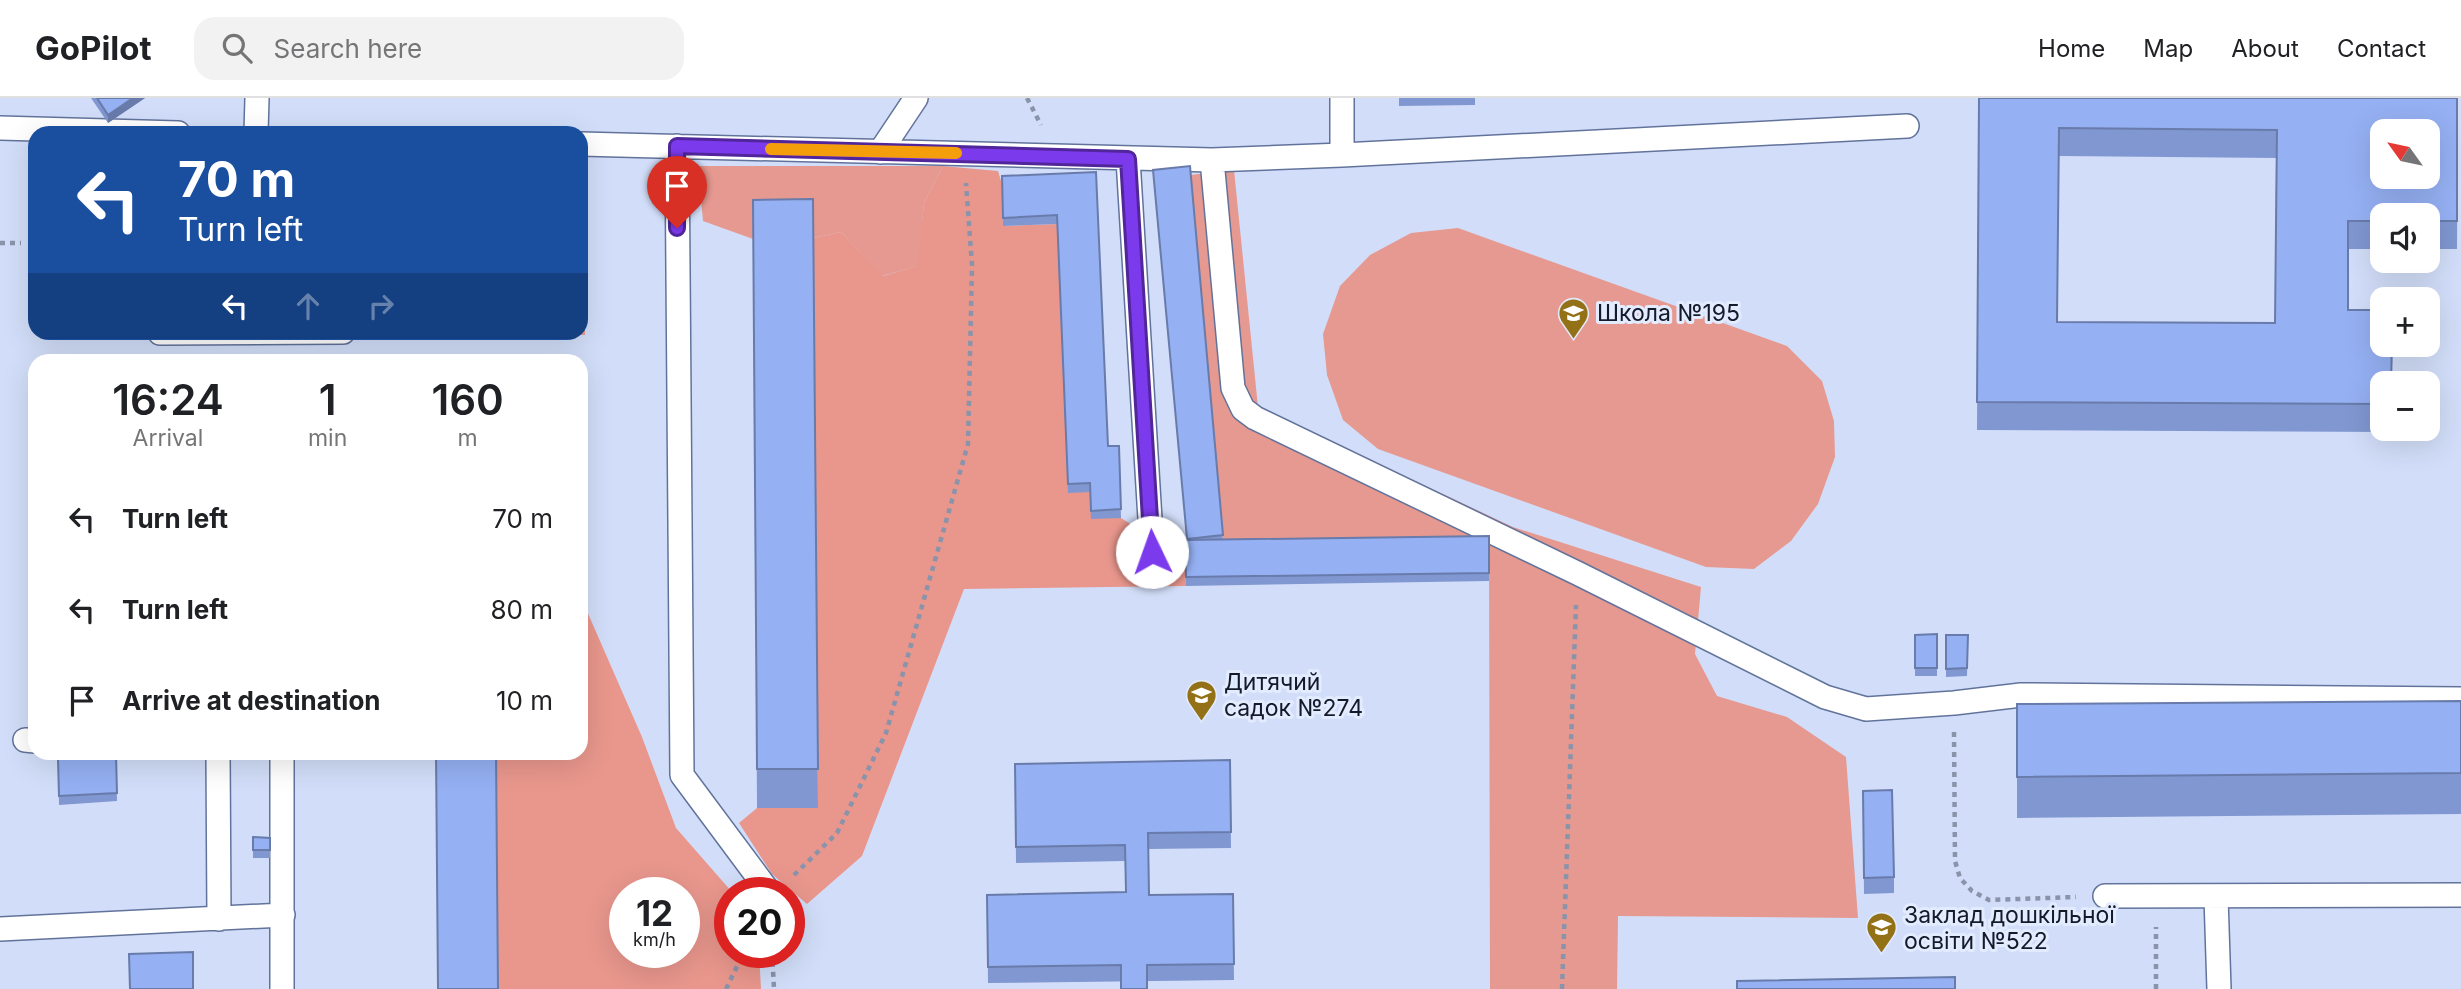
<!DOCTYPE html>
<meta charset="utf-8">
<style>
body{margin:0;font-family:Inter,sans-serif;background:#f2f2f2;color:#202124;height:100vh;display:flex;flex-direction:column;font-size:26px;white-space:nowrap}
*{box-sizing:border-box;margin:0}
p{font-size:23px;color:#757577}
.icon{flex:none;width:38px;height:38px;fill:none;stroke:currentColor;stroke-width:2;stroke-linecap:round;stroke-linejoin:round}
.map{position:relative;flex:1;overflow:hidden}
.panel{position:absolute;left:28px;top:256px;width:560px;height:406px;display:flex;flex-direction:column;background:#fff;border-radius:21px;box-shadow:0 7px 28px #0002}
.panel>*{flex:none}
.top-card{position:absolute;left:28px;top:28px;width:560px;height:214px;border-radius:21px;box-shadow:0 7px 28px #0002;background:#1a4fa0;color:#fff;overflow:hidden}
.needle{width:46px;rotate:303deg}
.fabs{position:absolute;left:2370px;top:21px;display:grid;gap:14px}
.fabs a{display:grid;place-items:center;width:70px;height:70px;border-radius:14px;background:#fff;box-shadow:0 7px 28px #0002;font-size:35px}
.speed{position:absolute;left:609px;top:779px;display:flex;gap:14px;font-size:35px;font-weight:700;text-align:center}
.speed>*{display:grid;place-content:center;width:91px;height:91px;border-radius:50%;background:#fff;box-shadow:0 7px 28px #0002;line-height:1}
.speed small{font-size:18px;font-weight:400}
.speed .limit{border:10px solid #d22;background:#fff;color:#111}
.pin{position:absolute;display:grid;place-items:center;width:60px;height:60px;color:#fff;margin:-72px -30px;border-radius:50% 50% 50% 0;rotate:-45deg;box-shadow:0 0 7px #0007}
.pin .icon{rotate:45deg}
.me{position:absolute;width:77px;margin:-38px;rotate:357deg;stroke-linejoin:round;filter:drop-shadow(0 0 5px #0008)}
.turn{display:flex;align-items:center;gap:24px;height:147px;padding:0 35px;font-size:32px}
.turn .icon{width:91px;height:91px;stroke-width:2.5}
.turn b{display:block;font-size:49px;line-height:60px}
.lanes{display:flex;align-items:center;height:66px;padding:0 35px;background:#0003;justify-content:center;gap:35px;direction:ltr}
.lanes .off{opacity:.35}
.eta{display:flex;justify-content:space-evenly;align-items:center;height:119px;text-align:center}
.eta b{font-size:42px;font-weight:600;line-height:49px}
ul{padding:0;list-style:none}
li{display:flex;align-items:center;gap:21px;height:91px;padding:0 35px}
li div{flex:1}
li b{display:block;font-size:26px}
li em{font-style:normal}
header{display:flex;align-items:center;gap:42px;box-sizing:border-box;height:98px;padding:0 35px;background:#fff;border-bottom:2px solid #e0e0e0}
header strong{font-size:33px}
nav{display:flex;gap:38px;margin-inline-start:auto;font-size:24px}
.search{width:490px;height:63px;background:#f2f2f2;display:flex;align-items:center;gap:18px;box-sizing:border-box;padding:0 24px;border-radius:21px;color:#757577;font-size:26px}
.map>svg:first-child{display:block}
.green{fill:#e69990}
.forest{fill:#e9978d;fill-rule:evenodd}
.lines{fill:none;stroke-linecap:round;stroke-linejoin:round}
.service-casing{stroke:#62739b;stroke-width:26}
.path{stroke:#8993aa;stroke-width:4.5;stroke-dasharray:5 5;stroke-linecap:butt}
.service{stroke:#fff;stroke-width:23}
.wall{fill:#8097d1;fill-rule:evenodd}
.shaded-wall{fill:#687baa}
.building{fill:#95b0f3;stroke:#687baa;stroke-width:2;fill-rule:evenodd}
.route-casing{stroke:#51269a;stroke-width:18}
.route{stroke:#7c3aed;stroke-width:12}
.slow{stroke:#f59e0b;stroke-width:12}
.labels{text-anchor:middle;stroke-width:6;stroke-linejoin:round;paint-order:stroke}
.poi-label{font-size:23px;fill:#131a2a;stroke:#e3ebfe;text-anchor:start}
</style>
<header>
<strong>GoPilot</strong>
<div class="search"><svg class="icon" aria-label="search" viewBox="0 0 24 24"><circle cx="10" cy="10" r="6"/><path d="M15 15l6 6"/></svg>Search here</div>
<nav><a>Home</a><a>Map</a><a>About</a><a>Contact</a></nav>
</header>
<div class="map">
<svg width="2461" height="891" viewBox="0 0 2461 891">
<rect width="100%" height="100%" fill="#d2def9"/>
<path class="green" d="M 698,68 L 943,68 L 924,105 L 918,168 L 882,178 L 841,134 L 813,140 L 753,141 L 703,123 Z
M 1234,72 L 1258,309 L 1513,429 L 1701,489 L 1695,556 L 1717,598 L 1787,619 L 1846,659 L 1858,820 L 1618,818 L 1617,891 L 1490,891 L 1489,447 L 1223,446 L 1190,77 Z
M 1458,130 L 1787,248 L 1822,283 L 1834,323 L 1835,359 L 1818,406 L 1791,443 L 1754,471 L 1706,469 L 1378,351 L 1343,322 L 1327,277 L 1323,236 L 1340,188 L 1370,157 L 1411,135 Z
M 581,179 L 585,179 L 585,237 L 516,237 L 516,234 L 581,234 Z"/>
<path class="forest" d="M 943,68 L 998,73 L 1002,86 L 1003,128 L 1057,126 L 1090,394 L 1121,420 L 1140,432 L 1185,451 L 1186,488 L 964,491 L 862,758 L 807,806 L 772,776 L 739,725 L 757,710 L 818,709 L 813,140 L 841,134 L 883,178 L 917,168 L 924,105 Z
M 586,511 L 642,639 L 676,730 L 732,794 L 730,794 L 730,854 L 759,854 L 761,891 L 498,891 L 496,655 L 581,654 L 581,512 ZM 625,794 L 684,794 L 684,854 L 625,854 Z"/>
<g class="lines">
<defs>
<path id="service" d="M 1342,0 L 1342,57
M 0,30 L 178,35
M 256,35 L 257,0
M 581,46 L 1212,62 L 1342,57 L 1907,28
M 677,48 L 682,677 L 769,794
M 880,54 L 916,0
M 1128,61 L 1152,454
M 1212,62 L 1233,290 L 1243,311 L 1255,320 L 1577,475 L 1825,599 L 1866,611 L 1954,605 L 2021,597 L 2461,601
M 160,235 L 343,234
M 25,642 L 35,643
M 218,654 L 219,821
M 282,654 L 282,891
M 2105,798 L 2461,797
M 2216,799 L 2219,891
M 789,822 L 792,825
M 0,831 L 283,817"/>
</defs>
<use href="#service" class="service-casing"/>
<path class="path" d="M 1027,0 L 1041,27
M 0,145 L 21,145
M 1954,634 L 1955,763 L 1960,780 L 1972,793 L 1989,802 L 2076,799
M 794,777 L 837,735 L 886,635 L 968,346 L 972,167 L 966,85
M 772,854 L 774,891
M 726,891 L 744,854
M 1562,891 L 1576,507
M 2156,891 L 2156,829"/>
<use href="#service" class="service"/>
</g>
<path class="wall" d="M 91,0 L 145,0 L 108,25 Z
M 1399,0 L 1475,0 L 1475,7 L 1399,8 Z
M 1979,0 L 2458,0 L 2457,151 L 2427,151 L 2427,117 L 2382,117 L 2382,151 L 2348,151 L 2348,212 L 2382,285 L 2382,331 L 2391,331 L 2391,334 L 1977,332 ZM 2059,58 L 2276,60 L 2275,225 L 2057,224 Z
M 1153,72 L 1223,442 L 1489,438 L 1489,483 L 1186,488 L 1185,442 L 1187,442 Z
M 1096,74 L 1108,348 L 1119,348 L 1121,420 L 1091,421 L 1090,394 L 1068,395 L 1057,126 L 1003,128 L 1002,78 Z
M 813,101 L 818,710 L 757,710 L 753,102 Z
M 1937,536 L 1937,578 L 1915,578 L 1915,537 Z
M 1946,537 L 1968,537 L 1967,578 L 1946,579 Z
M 2461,603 L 2461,716 L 2017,720 L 2017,606 Z
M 116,657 L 117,703 L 59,707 L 58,661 Z
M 1230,662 L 1231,750 L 1148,751 L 1149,797 L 1233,796 L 1234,882 L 988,885 L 987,797 L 1125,794 L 1125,763 L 1016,765 L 1015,666 Z
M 1863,693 L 1894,779 L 1894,795 L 1864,796 Z
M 253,739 L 270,740 L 270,760 L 253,760 Z"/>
<path class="shaded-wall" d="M 133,0 L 145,0 L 108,25 L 108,17 Z"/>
<path class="building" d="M 97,0 L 133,0 L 108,17 Z
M 1979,0 L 2457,0 L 2457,123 L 2427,123 L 2427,117 L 2382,117 L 2382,123 L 2348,123 L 2348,212 L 2382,212 L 2382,247 L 2392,247 L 2391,285 L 2382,285 L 2382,306 L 1977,304 ZM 2059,30 L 2277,32 L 2275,225 L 2057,224 ZM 2382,33 L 2427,33 L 2427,79 L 2382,79 Z
M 1190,68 L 1223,437 L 1187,441 L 1153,72 Z
M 1096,74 L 1108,348 L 1119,348 L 1121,411 L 1091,413 L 1090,385 L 1068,386 L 1057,117 L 1003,120 L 1002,78 Z
M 813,101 L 818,671 L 757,671 L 753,102 Z
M 268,261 L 307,261 L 307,262 L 268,262 Z
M 1489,438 L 1489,475 L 1186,479 L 1185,442 Z
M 1937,536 L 1937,570 L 1915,570 L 1915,537 Z
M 1946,537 L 1968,537 L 1967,570 L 1946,571 Z
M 2461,603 L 2461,675 L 2017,679 L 2017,606 Z
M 436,654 L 496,654 L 498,891 L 438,891 Z
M 116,657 L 117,695 L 59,698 L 58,661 Z
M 1230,662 L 1231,734 L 1148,735 L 1149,797 L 1233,796 L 1234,866 L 1147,867 L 1147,891 L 1121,891 L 1121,867 L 988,869 L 987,797 L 1126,794 L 1125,747 L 1016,749 L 1015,666 Z
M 1892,692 L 1894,779 L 1864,780 L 1863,693 Z
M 253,739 L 270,740 L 270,752 L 253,752 Z
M 193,854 L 193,891 L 130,891 L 129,856 Z
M 1955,879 L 1955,891 L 1737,891 L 1737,883 Z"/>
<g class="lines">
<defs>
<path id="route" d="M 677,130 L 677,48 L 1128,61 L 1152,454"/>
</defs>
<use href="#route" class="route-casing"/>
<use href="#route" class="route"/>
<path class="slow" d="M 771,51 L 956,55"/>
</g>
<defs>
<symbol id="school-pin" viewBox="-11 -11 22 30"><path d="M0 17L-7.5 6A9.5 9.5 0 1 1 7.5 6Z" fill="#927117" stroke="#e3ebfe"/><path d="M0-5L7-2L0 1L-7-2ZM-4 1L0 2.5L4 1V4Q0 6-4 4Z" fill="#fff"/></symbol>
</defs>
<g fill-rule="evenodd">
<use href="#school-pin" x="1556" y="198" width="35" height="47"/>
<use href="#school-pin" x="1184" y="580" width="35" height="47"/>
<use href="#school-pin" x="1864" y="812" width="35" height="47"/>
</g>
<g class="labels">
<g class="poi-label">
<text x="1597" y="223">Школа №195</text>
<text x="1224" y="592">Дитячий<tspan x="1224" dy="26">садок №274</tspan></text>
<text x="1904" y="825">Заклад дошкільної<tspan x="1904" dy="26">освіти №522</tspan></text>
</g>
</g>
</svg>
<div class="fabs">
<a><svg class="needle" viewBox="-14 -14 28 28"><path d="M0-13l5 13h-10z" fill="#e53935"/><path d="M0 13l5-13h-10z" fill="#757577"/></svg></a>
<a><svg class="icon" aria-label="sound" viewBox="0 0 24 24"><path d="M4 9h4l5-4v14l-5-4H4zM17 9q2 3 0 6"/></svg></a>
<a>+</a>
<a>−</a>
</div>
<div class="speed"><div>12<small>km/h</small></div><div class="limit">20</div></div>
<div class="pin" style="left:677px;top:130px;background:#d93025"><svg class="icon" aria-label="arrive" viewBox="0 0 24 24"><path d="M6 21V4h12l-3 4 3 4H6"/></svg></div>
<svg class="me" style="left:1152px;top:454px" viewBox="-20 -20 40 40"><circle r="19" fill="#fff"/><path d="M0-13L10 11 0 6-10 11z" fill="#7c3aed"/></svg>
<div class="top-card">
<div class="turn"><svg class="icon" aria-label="left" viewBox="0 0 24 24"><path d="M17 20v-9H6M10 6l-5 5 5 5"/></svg><div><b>70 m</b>Turn left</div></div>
<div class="lanes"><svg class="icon" aria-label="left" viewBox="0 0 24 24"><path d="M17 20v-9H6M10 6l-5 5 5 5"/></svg><svg class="icon off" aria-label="ahead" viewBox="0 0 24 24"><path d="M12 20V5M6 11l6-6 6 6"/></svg><svg class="icon off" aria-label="right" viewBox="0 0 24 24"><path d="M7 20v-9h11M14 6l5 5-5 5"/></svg></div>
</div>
<section class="panel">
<div class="eta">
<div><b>16:24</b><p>Arrival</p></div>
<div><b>1</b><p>min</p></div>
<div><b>160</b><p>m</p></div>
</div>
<ul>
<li><svg class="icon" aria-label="left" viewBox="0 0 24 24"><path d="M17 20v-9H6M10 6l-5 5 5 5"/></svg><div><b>Turn left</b></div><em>70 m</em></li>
<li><svg class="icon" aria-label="left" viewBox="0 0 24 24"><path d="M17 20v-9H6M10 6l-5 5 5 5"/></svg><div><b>Turn left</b></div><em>80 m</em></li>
<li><svg class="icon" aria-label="arrive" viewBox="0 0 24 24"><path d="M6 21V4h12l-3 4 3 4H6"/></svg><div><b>Arrive at destination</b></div><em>10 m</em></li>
</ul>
</section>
</div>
